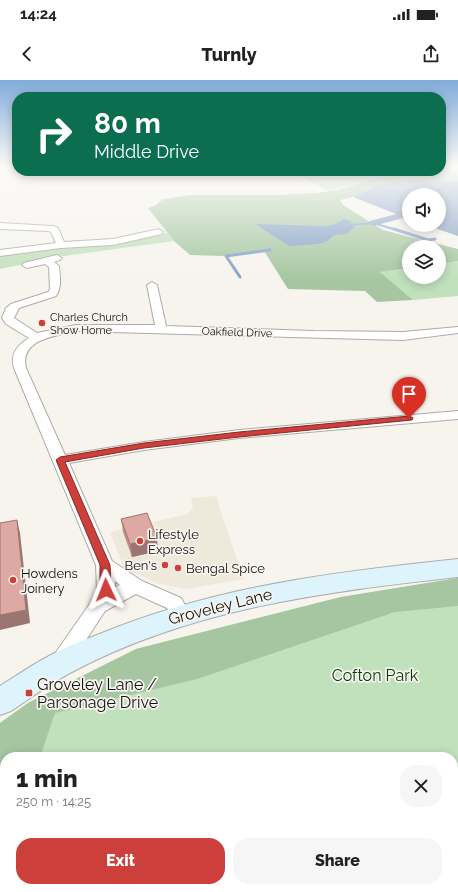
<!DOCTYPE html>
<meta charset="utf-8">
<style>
body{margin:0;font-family:Raleway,sans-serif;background:#f6f6f6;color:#202124;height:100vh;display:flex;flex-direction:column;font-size:15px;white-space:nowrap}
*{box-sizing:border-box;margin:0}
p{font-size:13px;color:#757577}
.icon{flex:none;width:22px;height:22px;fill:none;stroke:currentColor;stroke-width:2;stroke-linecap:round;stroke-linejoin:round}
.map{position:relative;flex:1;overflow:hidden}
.side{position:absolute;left:0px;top:672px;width:458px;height:140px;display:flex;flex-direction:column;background:#fff;border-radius:16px 16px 0 0;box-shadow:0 2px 10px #0003}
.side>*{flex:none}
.banner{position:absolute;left:12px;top:12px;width:434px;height:84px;border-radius:16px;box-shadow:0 2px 10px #0003;background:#0b6e4f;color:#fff;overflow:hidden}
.fabs{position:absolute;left:402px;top:108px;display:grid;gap:8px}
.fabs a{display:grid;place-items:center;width:44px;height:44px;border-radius:50%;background:#fff;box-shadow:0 2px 10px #0003;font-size:20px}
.pin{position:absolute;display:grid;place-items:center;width:34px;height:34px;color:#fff;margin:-41px -17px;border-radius:50% 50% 50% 0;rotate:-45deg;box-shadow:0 0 4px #0007}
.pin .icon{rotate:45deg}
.me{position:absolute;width:44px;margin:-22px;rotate:358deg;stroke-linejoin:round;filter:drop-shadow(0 0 3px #0008)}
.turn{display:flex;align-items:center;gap:14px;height:84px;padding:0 16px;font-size:18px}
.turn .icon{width:52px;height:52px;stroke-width:2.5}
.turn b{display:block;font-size:28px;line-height:34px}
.round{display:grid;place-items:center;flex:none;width:42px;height:42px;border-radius:16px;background:#f6f6f6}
.headline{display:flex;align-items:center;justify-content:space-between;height:68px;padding:0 16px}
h1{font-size:24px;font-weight:800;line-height:30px}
.action{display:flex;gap:8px;margin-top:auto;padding:8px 16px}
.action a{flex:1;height:46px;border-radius:16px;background:#cd3f3a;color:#fff;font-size:16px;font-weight:800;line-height:46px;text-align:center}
.action a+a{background:#f6f6f6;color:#202124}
.status{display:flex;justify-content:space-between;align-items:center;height:28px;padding:0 20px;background:#fff;direction:ltr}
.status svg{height:11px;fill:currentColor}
header{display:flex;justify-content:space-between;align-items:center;height:52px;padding:0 16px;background:#fff;font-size:18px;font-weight:800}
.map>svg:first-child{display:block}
.built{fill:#efe9dc}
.green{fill:#c0e1bc;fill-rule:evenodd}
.forest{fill:#a5c6a1}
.water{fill:#84a1c6}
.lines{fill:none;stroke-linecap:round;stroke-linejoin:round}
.stream-far1{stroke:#84a1c6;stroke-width:2}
.stream{stroke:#84a1c6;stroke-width:3}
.canal{fill:#84a1c6;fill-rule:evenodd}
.street-casing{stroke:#aeaba6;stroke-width:2}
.secondary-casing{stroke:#aeaba6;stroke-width:2}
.street{fill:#fff;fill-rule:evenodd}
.secondary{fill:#ddf4fd;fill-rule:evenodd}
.wall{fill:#be918b}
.shaded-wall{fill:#9b7671}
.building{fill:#dda9a2;stroke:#9b7671}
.route{fill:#cd3f3a;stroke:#852926}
.poi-dot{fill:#cd3f3a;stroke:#f7f4ee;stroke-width:1.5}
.labels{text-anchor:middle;stroke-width:3.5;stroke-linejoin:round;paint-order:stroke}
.far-poi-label{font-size:11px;fill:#131210;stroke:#f7f4ee;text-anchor:start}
.far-street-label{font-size:11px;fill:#131210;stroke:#f7f4ee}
.poi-label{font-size:13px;fill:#131210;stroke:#f7f4ee;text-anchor:start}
.near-street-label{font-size:16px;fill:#131210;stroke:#f7f4ee}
.near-park-label{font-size:16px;fill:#0a3b08;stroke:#f7f4ee}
.near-poi-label{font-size:16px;fill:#131210;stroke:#f7f4ee;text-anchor:start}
</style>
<div class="status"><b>14:24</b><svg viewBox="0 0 49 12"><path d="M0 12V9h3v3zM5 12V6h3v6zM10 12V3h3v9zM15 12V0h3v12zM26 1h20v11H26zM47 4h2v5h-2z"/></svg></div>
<header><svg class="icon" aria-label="back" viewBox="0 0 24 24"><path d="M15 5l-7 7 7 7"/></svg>Turnly<svg class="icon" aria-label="share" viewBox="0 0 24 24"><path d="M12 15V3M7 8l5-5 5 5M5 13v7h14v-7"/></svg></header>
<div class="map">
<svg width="458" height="812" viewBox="0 0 458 812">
<rect width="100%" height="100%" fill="#f7f4ee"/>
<path class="built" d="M 217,416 L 220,430 L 244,499 L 186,509 L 159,504 L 124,488 L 110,452 L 188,434 L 193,427 L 191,418 Z"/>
<path class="green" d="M 441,86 L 458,86 L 458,94 L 384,96 L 329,111 L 290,91 L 441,91 Z
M 167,153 L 174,161 L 64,176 L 0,189 L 0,175 L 86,164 L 112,164 Z
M 458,181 L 458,216 L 413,220 L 380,192 L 409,188 L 409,197 L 439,197 L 439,184 Z
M 458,498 L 458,812 L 0,812 L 0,643 L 28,623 L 136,569 L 341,517 ZM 5,677 L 453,677 L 453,807 L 5,807 Z"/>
<path class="forest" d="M 408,94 L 458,94 L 458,101 L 407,100 L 378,105 L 353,117 L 340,120 L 343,125 L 383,150 L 458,169 L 458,181 L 439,184 L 439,167 L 409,167 L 409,188 L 380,192 L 413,220 L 377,222 L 365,211 L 288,209 L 264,171 L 222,176 L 190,175 L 174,161 L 148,128 L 156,125 L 163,119 L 190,115 L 277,115 L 318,113 L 337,110 L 384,96 Z
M 458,498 L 458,526 L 395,532 L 197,599 L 55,633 L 40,677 L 5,677 L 5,722 L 0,726 L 0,643 L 28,623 L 136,569 L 341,517 Z"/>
<path class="water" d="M 407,100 L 458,101 L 458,156 L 426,145 L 439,145 L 439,115 L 409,115 L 409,139 L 353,117 L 378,105 Z
M 344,139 L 352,142 L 350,144 L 355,147 L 346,154 L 334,155 L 326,162 L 318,164 L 289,166 L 255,144 L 323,146 L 333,145 Z"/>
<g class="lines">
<path class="stream-far1" d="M 351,145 L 373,143 L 397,150"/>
<path class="stream" d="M 394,149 L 428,160 L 435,159
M 240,197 L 226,176 L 270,170"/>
<path class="canal" d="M 400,133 L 404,136 L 403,138 L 373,146 L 369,143 L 370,141 Z"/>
<defs>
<path id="street" d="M 0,143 L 53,146 L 58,148 L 64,162 L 113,159 L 159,149 L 163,152 L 162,154 L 113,165 L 61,168 L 0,176 L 0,170 L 56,163 L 51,152 L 49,151 L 0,149 Z
M 57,175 L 62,178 L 60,180 L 54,182 L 59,186 C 60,197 62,207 56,216 L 19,228 L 14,238 L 37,253 L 76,245 L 155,245 L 147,205 L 152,202 L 157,205 L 166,246 L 314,251 L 403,252 L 458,247 L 458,253 L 403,260 L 76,251 C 56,256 19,259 26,288 L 65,375 L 144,362 L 239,350 L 458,331 L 458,339 L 239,358 L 144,370 L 69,383 L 112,481 L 142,501 L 181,518 L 190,534 L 187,539 L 180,542 L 173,539 L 167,528 L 136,514 L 105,531 L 66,590 L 59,593 L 52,590 L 49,584 L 52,578 L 91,522 L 97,510 L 96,485 L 14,288 C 10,274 17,265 29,258 L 6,244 L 2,238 L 6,228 L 11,224 L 48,212 L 50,209 L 49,187 L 45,184 L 27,188 L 22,185 L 24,183 ZM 115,501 L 120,505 L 115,507 Z"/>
<path id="secondary" d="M 458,479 L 458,497 C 324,512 193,528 72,592 C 50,603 31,618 11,631 L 0,635 L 0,606 C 16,596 32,585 49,576 C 66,567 84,560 102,553 C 218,506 334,492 458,479 Z"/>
</defs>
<use href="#street" class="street-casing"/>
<use href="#secondary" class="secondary-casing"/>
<use href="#street" class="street"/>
<use href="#secondary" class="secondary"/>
</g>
<path class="wall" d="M 121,439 L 158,471 L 132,477 L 123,452 Z"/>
<path class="shaded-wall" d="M 17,440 L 20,453 L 30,543 L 0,550 L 0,535 Z
M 157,458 L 158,471 L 132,477 L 130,464 Z"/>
<path class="building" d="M 147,433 L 157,458 L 130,464 L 121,439 Z
M 17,440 L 26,530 L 0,535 L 0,443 Z"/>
<linearGradient id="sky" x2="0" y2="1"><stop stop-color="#80acda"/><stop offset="0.43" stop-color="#fbfaf7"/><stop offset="1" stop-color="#fbfaf7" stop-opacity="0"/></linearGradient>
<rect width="458" height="200" fill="url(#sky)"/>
<path class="route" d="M 409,336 L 413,338 L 412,340 L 239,357 L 144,368 L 65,382 L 110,485 L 111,510 L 109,513 L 102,513 L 100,510 L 100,485 L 56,380 L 60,377 L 144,363 L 239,352 Z"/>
<g class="poi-dot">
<circle cx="42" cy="243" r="4"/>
<circle cx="140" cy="461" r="4"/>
<circle cx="165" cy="485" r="4"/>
<circle cx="178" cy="488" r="4"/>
<circle cx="13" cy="500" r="4"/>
<rect x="25" y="609" width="8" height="8" rx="2"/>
</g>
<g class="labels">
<g class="far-poi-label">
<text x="50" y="241">Charles Church<tspan x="50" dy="13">Show Home</tspan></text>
</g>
<g class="far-street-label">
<text transform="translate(237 252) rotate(2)" y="4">Oakfield Drive</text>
</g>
<g class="poi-label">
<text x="148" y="459">Lifestyle<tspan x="148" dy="15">Express</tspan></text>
<text x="157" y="490" text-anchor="end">Ben's</text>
<text x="186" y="493">Bengal Spice</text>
<text x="21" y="498">Howdens<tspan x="21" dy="15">Joinery</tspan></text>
</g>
<g class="near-street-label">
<text transform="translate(220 526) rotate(-14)" y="6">Groveley Lane</text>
</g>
<g class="near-park-label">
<text x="375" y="601">Cofton Park</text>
</g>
<g class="near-poi-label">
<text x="37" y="610">Groveley Lane /<tspan x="37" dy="18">Parsonage Drive</tspan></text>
</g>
</g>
</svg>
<div class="fabs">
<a><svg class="icon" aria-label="sound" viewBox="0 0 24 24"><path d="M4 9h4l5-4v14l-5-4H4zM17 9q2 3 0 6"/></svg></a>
<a><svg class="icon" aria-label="layers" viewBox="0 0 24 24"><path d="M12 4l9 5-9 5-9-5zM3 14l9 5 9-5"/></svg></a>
</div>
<div class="pin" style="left:409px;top:338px;background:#d93025"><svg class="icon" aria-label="arrive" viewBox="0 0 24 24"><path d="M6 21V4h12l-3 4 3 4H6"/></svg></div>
<svg class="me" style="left:106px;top:510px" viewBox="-20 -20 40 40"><path d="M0-17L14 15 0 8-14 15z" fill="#cd3f3a" stroke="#fff" stroke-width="4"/></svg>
<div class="banner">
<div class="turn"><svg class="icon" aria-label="right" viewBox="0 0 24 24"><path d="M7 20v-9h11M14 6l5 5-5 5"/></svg><div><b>80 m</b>Middle Drive</div></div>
</div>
<section class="side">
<div class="headline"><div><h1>1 min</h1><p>250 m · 14:25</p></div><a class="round"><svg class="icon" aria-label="close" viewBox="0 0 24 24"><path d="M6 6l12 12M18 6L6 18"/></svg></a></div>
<div class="action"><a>Exit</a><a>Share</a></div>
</section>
</div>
